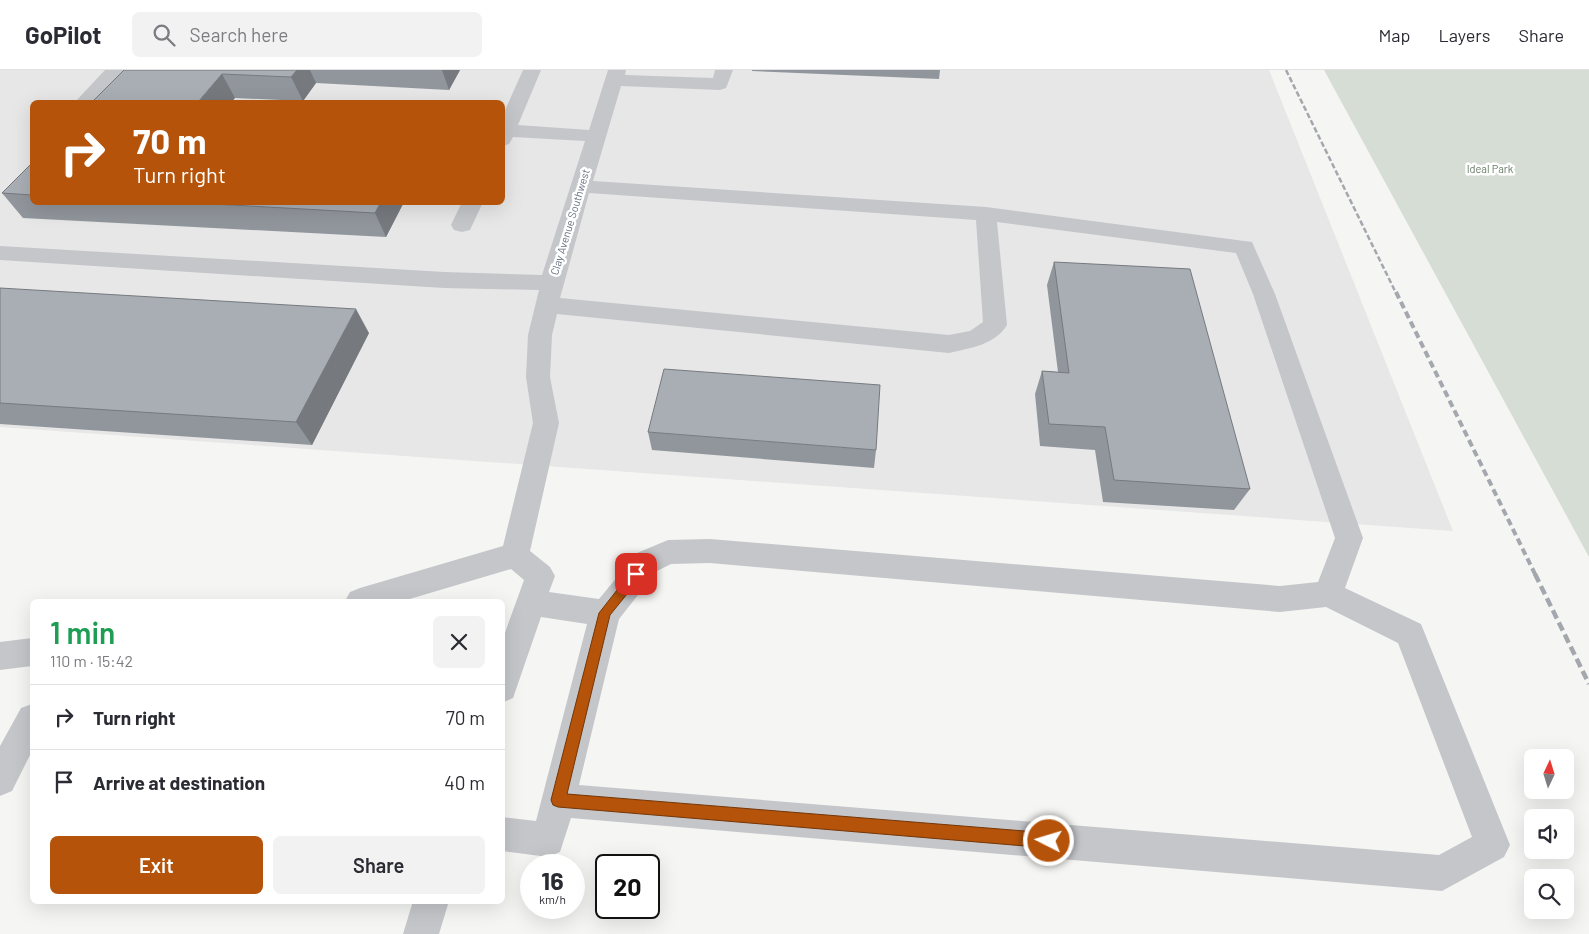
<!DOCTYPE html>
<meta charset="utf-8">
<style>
body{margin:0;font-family:Barlow,sans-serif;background:#f2f2f3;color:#2b2b33;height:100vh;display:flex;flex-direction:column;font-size:19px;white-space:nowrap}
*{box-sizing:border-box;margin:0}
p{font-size:16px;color:#7c7c81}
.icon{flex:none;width:28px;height:28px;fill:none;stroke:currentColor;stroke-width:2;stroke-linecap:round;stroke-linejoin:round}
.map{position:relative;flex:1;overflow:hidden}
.details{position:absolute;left:30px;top:529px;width:475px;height:305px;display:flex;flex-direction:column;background:#fff;border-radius:8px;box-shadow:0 5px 20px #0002}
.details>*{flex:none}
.hud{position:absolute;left:30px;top:30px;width:475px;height:105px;border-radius:8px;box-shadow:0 5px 20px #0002;background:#b45309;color:#fff;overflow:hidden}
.needle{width:32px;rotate:4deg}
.fabs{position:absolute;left:1524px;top:679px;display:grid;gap:10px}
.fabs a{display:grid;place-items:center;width:50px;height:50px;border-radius:8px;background:#fff;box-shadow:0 5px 20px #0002;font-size:25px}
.speed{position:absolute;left:520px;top:784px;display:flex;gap:10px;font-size:25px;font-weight:700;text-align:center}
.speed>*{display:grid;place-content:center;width:65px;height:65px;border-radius:50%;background:#fff;box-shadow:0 5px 20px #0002;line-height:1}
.speed small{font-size:12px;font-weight:400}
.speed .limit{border:2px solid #111;border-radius:8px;background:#fff;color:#111}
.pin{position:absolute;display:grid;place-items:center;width:42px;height:42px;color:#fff;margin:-21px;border-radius:10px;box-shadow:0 2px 8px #0006}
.me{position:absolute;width:55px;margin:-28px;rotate:275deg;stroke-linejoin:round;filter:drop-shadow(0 0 4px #0008)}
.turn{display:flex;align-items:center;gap:18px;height:105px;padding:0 20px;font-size:22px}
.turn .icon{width:65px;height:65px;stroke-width:2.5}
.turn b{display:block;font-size:35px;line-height:42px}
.round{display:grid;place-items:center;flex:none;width:52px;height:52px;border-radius:8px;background:#f2f2f3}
.head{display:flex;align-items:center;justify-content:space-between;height:85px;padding:0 20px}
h1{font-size:30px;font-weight:600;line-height:38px;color:#1e9e55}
.primary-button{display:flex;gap:10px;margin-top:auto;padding:10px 20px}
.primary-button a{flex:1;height:58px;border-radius:8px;background:#b45309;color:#fff;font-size:20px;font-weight:600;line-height:58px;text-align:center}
.primary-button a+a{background:#f2f2f3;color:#2b2b33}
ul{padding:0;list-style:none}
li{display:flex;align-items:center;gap:15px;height:65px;padding:0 20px;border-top:1px solid #e1e1e2}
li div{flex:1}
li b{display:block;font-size:19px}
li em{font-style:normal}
header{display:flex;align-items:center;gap:30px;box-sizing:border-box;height:70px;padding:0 25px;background:#fff;border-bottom:1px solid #e1e1e2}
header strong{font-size:24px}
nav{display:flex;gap:28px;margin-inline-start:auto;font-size:18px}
.search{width:350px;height:45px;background:#f2f2f3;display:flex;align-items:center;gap:12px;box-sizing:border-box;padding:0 18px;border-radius:8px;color:#7c7c81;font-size:19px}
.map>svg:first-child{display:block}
.built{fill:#e6e7e6;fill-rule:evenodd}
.green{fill:#d6ddd4}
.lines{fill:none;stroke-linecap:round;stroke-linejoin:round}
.minor{fill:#c4c6ca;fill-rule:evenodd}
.rail-far2{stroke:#a4a8ae;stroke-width:2.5;stroke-dasharray:5.5 2.5;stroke-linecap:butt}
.rail-far1{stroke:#a4a8ae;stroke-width:4;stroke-dasharray:7 4;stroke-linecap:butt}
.rail{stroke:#a4a8ae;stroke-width:4.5;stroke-dasharray:9 4.5;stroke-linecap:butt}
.wall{fill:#91969c}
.shaded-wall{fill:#767a7f}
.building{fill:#a9aeb5;stroke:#767a7f}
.route{fill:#b45309;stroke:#753606}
.labels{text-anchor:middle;stroke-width:5;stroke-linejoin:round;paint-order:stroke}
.far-park-label{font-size:11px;fill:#667965;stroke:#fff}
.far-street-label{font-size:11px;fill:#677182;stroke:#fff}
</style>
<header>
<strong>GoPilot</strong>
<div class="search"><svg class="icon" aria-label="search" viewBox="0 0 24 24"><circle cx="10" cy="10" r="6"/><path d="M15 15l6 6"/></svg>Search here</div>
<nav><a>Map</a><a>Layers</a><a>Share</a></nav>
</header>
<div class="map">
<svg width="1589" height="864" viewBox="0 0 1589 864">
<rect width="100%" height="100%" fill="#f5f6f3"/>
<path class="built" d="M 0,0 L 1269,0 L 1453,461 L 0,357 ZM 32,32 L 502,32 L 502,132 L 32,132 Z"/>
<path class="green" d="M 1324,0 L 1589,0 L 1589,487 Z"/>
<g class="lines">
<path class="minor" d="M 105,0 L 124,0 L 94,32 L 75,32 Z
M 523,0 L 541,0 L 518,55 L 589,60 L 608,0 L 626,0 L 625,5 L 713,8 L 715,0 L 733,0 L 726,18 L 720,20 L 621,16 L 593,111 L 986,137 L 1252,172 L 1275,224 L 1363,468 L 1345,518 L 1421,554 L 1510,775 L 1504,787 L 1442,821 L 571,748 L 560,782 L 548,787 L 502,781 L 502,747 L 536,751 L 587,554 L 541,547 L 513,628 L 502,633 L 502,571 L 524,510 L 511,499 L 403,531 L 345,531 L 350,522 L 360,518 L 503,476 L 533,353 L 526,307 L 528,265 L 539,220 L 444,218 L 0,190 L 0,176 L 444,202 L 542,205 L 585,71 L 513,67 L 509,74 L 502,76 L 502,47 ZM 589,123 L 976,150 L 983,252 L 970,261 L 949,265 L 560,228 ZM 997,152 L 1236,183 L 1253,224 L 1335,468 L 1318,512 L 1280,516 L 710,469 L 668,470 L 637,483 L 599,529 L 549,522 L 555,506 L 550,497 L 530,481 L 559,353 L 550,307 L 552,265 L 557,244 L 949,283 C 970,278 995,275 1007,255 ZM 710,493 L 1280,542 L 1326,537 L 1398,573 L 1472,767 L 1439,785 L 579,715 L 619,549 L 657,501 L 671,494 Z
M 462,132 L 483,132 L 470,160 L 462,162 L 454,160 L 451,155 Z
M 32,568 L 32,596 L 0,600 L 0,572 Z
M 32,634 L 32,681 L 12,721 L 0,726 L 0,676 L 21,638 Z
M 413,831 L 449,831 L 439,864 L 403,864 Z"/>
<path class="rail-far2" d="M 1286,0 L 1396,223"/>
<path class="rail-far1" d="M 1396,222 L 1536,506"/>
<path class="rail" d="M 1535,504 L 1589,614"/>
</g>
<path class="wall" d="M 124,0 L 460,0 L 449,20 L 316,13 L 303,31 L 235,28 Z
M 752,0 L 940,0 L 939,9 L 752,1 Z
M 32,93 L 32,132 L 404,132 L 386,167 L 23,148 L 2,123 Z
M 1054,192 L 1250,419 L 1234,440 L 1103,432 L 1095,380 L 1040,376 L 1035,324 L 1042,301 L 1058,302 L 1047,215 Z
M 0,218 L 369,263 L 312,375 L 0,354 Z
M 648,362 L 876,380 L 874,398 L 652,380 Z"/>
<path class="shaded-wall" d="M 297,0 L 310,0 L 316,13 L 303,31 L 291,7 Z
M 442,0 L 460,0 L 449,20 Z
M 222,4 L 235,28 L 232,32 L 198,32 Z
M 381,132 L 404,132 L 386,167 L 375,143 Z
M 356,239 L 369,263 L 312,375 L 296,352 Z"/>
<path class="building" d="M 124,0 L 297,0 L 291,7 L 222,4 L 198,32 L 92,32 Z
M 32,93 L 32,125 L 2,123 Z
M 177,132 L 381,132 L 375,143 Z
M 1054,192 L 1190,199 L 1250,419 L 1114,410 L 1105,357 L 1049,354 L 1042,301 L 1069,303 Z
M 0,218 L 356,239 L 296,352 L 0,333 Z
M 664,299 L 880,315 L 876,380 L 648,362 Z"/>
<path class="route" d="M 636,499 L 640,501 L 642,504 L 640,508 L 610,545 L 567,724 L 1049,763 L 1054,766 L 1057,771 L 1054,776 L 1049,778 L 558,737 L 553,735 L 551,730 L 599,543 L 632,501 Z"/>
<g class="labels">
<g class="far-park-label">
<text x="1490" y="103">Ideal Park</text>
</g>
<g class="far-street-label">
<text transform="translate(570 152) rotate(-73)" y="4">Clay Avenue Southwest</text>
</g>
</g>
</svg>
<div class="fabs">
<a><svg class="needle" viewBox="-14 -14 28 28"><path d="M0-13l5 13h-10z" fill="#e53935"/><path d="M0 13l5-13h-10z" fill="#7c7c81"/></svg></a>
<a><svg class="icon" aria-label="sound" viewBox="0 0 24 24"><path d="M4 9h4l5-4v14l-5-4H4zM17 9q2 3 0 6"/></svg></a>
<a><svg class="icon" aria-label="search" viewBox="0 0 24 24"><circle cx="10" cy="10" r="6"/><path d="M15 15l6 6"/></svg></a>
</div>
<div class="speed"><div>16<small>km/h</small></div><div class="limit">20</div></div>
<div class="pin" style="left:636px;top:504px;background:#d93025"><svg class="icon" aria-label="arrive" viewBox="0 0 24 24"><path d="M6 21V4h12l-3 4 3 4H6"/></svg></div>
<svg class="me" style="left:1049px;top:771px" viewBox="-20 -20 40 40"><circle r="17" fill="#b45309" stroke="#fff" stroke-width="3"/><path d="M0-11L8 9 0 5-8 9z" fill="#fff"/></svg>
<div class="hud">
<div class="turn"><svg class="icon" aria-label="right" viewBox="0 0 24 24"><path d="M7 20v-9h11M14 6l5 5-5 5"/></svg><div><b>70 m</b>Turn right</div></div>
</div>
<section class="details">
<div class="head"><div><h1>1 min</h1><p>110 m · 15:42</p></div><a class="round"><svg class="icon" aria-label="close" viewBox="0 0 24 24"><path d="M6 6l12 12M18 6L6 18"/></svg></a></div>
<ul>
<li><svg class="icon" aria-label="right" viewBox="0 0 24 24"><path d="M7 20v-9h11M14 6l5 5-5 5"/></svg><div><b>Turn right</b></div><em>70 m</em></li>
<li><svg class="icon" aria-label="arrive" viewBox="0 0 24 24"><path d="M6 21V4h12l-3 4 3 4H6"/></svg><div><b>Arrive at destination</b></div><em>40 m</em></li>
</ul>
<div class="primary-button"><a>Exit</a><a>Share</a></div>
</section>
</div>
